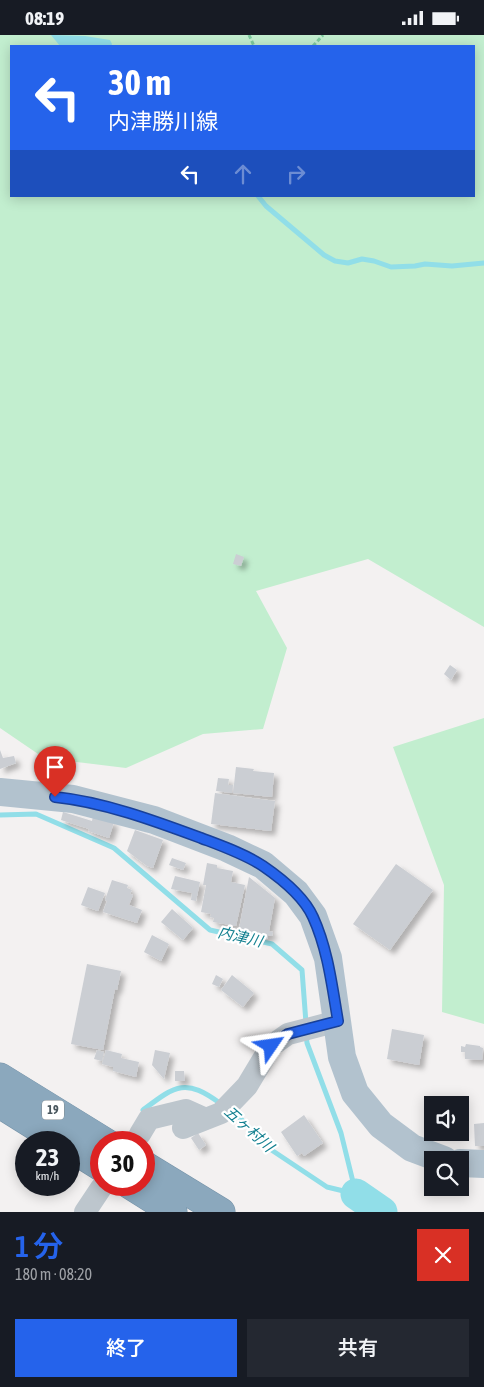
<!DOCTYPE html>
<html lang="ja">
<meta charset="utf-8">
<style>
body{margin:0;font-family:"Asap Condensed","Noto Sans JP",sans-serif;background:#242831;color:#f1f3f6;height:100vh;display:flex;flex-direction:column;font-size:19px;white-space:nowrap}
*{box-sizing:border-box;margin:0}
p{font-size:16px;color:#9ea1a6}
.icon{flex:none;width:28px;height:28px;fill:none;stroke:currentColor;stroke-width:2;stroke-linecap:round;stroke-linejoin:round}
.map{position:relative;height:1177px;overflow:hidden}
.drawer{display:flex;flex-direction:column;background:#171b24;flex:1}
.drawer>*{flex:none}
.hud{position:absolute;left:10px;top:10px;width:465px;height:152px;border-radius:0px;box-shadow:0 2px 12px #0003;background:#2563eb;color:#fff;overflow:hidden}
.fabs{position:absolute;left:424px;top:1061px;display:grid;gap:10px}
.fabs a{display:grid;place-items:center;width:45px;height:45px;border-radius:0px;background:#171b24;box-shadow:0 2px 12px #0003;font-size:25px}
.speed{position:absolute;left:15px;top:1096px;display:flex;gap:10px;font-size:25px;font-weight:700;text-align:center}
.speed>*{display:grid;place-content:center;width:65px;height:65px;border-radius:50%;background:#171b24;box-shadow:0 2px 12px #0003;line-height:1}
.speed small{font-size:12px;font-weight:400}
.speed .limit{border:8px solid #d22;background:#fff;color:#111}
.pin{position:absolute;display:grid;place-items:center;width:42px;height:42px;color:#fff;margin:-51px -21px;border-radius:50% 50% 50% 0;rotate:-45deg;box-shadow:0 0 5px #0007}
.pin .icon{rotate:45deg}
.me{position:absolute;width:55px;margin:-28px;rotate:58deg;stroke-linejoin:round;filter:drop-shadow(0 0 4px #0008)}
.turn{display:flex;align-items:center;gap:18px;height:105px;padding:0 15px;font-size:22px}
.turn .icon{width:65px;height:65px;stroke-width:2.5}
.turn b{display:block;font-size:35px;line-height:42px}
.lanes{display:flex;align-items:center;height:48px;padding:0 15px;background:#0003;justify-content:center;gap:25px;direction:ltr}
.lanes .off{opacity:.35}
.round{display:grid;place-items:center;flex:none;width:52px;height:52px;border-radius:0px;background:#242831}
.head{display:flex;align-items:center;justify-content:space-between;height:85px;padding:0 15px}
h1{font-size:30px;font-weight:600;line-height:38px;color:#2563eb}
.action{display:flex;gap:10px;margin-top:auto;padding:10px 15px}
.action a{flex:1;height:58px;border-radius:0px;background:#2563eb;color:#fff;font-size:20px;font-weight:600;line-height:58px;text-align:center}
.action a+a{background:#242831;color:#f1f3f6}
.status{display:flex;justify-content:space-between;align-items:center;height:35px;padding:0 25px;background:#171b24;direction:ltr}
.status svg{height:14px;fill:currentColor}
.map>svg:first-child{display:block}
.green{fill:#c2eecf;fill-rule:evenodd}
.water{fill:#91dee8}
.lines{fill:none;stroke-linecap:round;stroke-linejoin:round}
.stream{stroke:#91dee8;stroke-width:5}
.river{stroke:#91dee8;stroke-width:31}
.building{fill:#cbced3;filter:url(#shadow)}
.highway-casing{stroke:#7693a8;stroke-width:29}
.path{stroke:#7cca9d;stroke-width:3;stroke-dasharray:4 2.5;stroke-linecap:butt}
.minor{stroke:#bdc6cd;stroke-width:22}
.major{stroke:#b2c2ce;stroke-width:28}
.highway{stroke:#8ba8bd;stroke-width:28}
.route-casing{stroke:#184099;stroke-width:12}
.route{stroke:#2563eb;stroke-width:9}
.labels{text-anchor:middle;stroke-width:4.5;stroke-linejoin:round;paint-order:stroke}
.shield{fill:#fff;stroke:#80898e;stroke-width:1}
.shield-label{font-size:12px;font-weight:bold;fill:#49565d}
.water-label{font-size:15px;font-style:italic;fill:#138090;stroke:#fff}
</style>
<div class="status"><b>08:19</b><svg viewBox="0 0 49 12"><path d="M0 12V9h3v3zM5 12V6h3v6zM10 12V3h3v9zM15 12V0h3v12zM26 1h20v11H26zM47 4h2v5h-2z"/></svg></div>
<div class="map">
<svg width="484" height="1177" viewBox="0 0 484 1177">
<defs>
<filter id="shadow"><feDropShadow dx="4.5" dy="4.5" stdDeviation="2.5" flood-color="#0004"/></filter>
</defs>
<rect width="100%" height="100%" fill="#f3f1f1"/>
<path class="green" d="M 0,0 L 484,0 L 484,592 L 368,524 L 256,556 L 287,613 L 263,694 L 203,699 L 126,733 L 44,723 L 0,693 ZM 11,11 L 474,11 L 474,161 L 11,161 Z
M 484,683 L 484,989 L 442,977 L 444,850 L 393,712 Z"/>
<path class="water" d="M 51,0 L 85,1 L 110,5 L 112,9 L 111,11 L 60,11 Z"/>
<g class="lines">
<path class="stream" d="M 258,161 L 266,171 L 324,220 L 335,226 L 348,228 L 362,224 L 374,226 L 391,232 L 415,231 L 425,229 L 452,231 L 484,228
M 0,780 L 36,779 L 114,813 L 210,895 L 272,909 L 302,935 L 306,988
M 143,1075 C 175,1051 185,1042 221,1069
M 230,1075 L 238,1081 L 270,1114 L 327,1152 L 356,1159 L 341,1098 L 307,1008 L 306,999"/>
<path class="river" d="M 356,1159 L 382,1177"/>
</g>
<path class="building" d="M 236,519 L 244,522 L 241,531 L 233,529 Z
M 450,630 L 457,635 L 451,645 L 444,639 Z
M 0,715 L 3,723 L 14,721 L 16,728 L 0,734 Z
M 236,732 L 254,734 L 253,736 L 274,738 L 272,762 L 233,758 Z
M 218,743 L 229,744 L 228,750 L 233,750 L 232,758 L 216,756 Z
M 215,758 L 275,766 L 271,796 L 211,789 Z
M 63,777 L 92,786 L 93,781 L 114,787 L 109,803 L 88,796 L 89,794 L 61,785 Z
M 135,795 L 163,805 L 153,833 L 147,831 L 127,816 Z
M 172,823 L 186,828 L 183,835 L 169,830 Z
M 207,828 L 217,830 L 217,833 L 233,836 L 231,847 L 245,850 L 236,891 L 213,887 L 214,883 L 210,882 L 211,879 L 201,877 L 206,850 L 203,850 Z
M 396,829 L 433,855 L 390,915 L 353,889 Z
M 175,841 L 200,847 L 196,866 L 191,865 L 192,858 L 171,854 Z
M 249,842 L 275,863 L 269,896 L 273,897 L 272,901 L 268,900 L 267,904 L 238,899 Z
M 112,845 L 128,850 L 127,853 L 132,855 L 130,859 L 133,860 L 129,870 L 142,875 L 137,888 L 103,877 L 107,866 L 105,865 Z
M 88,852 L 105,858 L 98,876 L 81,870 Z
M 172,874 L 193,893 L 183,905 L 161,887 Z
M 152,900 L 169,909 L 161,926 L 144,917 Z
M 87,929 L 121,936 L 117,955 L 115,954 L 103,1015 L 71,1009 Z
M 216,940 L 223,944 L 219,952 L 212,949 Z
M 232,940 L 254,958 L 243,972 L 221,955 Z
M 392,994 L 424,1000 L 419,1030 L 387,1024 Z
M 466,1009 L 480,1011 L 480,1012 L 483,1013 L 482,1025 L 465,1024 L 465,1017 L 461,1017 L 461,1011 L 465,1012 Z
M 97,1015 L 104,1017 L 102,1026 L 94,1024 Z
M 106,1015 L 122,1019 L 121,1023 L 139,1027 L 136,1042 L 113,1036 L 113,1032 L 102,1029 Z
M 155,1015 L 170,1018 L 164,1044 L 152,1030 Z
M 175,1036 L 184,1036 L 185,1046 L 175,1046 Z
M 304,1080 L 323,1108 L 304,1121 L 302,1118 L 297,1121 L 281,1097 Z
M 484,1088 L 484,1111 L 475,1111 L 474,1089 Z
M 198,1098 L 206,1110 L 199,1115 L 191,1103 Z"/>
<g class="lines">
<defs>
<path id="highway" d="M 0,1042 L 107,1108
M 0,1069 L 62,1108
M 69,1112 L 101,1132
M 144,1130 L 221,1177
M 130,1150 L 173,1177"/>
</defs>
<use href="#highway" class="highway-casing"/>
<path class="path" d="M 249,0 L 254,11
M 313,11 L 323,0"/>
<path class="minor" d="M 183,1093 L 221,1078 L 247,1051 L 271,1011 L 288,999 L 338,986
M 140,1099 L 149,1084 L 186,1075 L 206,1084
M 85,1177 L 101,1153"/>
<path class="major" d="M 0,757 L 73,764 L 154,785 L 227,813 L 263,830 L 296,858 L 313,881 L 328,923 L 342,1022 L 355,1058 L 381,1090 L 412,1113 L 444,1125
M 460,1128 L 484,1129"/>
<use href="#highway" class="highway"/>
</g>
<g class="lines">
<defs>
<path id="route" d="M 55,762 C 104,767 155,786 201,803 C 222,811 245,819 263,831 C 282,844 304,862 313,882 C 328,915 332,951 338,986 L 288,999 L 271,1011"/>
</defs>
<use href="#route" class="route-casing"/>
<use href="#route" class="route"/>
</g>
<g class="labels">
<rect class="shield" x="42" y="1065.5" width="22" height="19" rx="4"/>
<g class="shield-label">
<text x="53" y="1079">19</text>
</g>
<g class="water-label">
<text transform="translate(240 902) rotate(13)" y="5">内津川</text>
<text transform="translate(249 1094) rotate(42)" y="5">五ヶ村川</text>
</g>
</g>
</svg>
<div class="fabs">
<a><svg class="icon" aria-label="sound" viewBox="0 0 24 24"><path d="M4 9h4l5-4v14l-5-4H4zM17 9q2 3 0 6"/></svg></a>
<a><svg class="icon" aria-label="search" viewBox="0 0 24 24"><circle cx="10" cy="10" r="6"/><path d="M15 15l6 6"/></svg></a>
</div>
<div class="speed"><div>23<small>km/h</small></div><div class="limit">30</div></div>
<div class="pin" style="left:55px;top:762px;background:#d93025"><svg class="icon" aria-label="arrive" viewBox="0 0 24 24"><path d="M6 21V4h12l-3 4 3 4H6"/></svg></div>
<svg class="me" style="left:271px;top:1011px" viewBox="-20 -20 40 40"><path d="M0-17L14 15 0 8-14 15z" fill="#2563eb" stroke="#fff" stroke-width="4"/></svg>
<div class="hud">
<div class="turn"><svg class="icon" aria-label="left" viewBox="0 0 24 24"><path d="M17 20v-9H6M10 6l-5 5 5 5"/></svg><div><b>30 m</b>内津勝川線</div></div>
<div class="lanes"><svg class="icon" aria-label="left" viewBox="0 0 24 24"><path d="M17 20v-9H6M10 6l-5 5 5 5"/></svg><svg class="icon off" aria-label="ahead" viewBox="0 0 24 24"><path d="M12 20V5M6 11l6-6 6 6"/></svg><svg class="icon off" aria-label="right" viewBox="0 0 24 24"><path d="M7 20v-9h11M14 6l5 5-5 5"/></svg></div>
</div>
</div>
<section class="drawer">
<div class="head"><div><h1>1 分</h1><p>180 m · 08:20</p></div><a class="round" style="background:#d93025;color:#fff"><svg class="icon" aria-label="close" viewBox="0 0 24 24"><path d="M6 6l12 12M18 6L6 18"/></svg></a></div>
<div class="action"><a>終了</a><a>共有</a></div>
</section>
